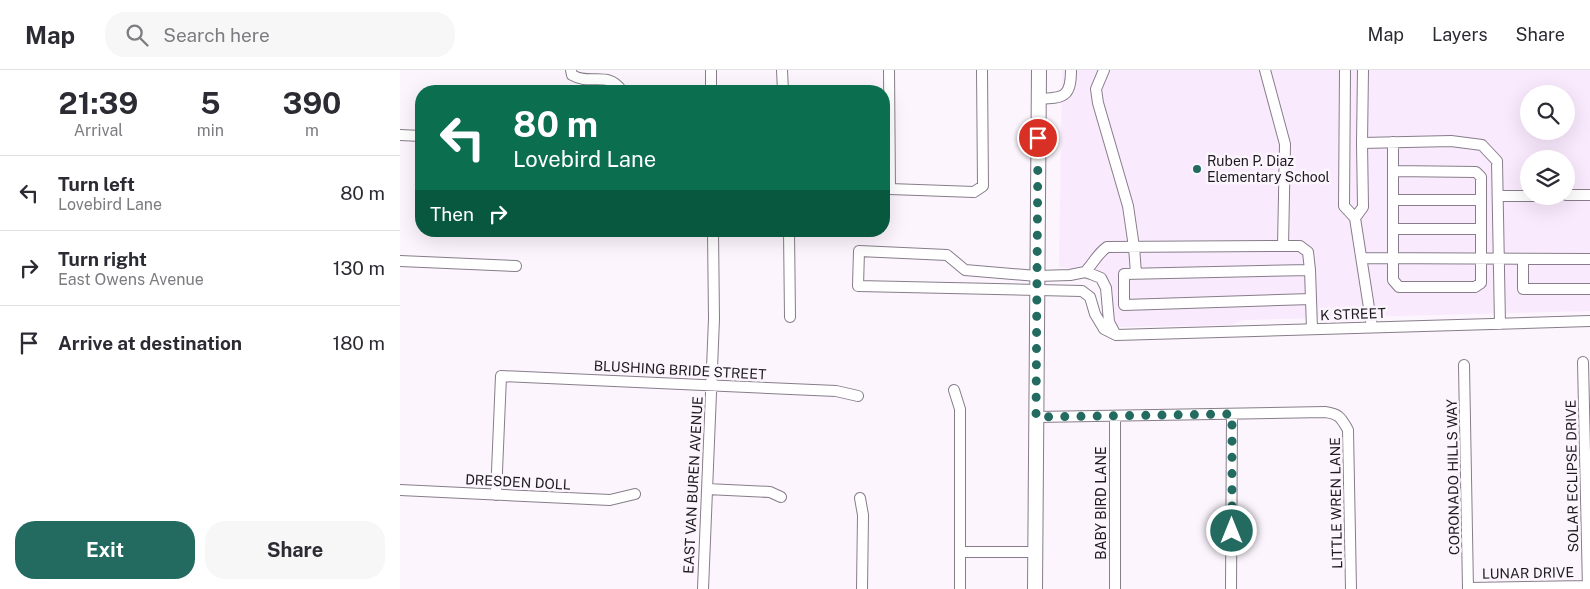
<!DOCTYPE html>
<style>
body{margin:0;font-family:"Public Sans",sans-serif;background:#f7f7f7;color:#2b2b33;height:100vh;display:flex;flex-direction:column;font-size:19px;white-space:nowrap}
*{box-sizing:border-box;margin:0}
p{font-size:16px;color:#7c7c81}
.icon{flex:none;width:28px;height:28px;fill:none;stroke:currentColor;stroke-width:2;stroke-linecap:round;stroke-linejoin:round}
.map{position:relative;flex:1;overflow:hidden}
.side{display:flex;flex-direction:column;background:#fff;width:400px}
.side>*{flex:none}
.guide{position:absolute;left:15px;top:15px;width:475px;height:152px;border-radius:20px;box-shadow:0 5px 20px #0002;background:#0b6e4f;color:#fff;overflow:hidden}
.buttons{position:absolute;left:1120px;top:15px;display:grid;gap:10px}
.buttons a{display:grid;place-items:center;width:55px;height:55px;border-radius:50%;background:#fff;box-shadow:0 5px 20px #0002;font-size:25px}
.pin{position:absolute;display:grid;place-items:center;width:42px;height:42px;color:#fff;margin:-21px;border:2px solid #fff;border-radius:50%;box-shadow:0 1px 5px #0007}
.me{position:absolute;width:55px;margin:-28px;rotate:0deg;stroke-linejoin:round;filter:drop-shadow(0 0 4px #0008)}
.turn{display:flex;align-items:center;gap:18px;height:105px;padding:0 15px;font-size:22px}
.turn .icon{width:65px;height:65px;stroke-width:2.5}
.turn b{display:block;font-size:35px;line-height:42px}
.then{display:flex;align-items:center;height:48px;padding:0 15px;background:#0003;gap:10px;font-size:19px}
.eta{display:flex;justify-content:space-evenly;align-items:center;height:85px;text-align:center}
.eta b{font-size:30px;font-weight:700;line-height:35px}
.cta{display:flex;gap:10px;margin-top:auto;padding:10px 15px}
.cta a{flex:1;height:58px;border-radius:20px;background:#236b60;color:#fff;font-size:20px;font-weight:700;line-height:58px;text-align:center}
.cta a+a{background:#f7f7f7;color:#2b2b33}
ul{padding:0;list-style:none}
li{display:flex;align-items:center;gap:15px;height:75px;padding:0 15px;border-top:1px solid #e1e1e2}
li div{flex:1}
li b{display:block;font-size:19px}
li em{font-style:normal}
header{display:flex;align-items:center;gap:30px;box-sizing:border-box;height:70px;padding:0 25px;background:#fff;border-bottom:1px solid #e1e1e2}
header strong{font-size:24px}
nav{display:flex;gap:28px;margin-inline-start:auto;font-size:18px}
.search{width:350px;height:45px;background:#f7f7f7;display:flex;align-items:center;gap:12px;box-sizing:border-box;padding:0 18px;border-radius:20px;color:#7c7c81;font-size:19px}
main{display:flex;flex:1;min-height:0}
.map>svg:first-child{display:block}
.built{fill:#faeafe;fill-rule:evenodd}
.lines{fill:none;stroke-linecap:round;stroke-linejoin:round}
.minor-casing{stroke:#877d8a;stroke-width:12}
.major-casing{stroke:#877d8a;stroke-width:16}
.minor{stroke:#fff;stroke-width:10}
.major{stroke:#fff;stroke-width:14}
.route{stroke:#236b60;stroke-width:9;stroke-dasharray:0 16.2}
.poi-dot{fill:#236b60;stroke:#fcf5fe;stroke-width:2}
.labels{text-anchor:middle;stroke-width:5;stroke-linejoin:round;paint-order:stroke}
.poi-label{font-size:14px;fill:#1e1a1f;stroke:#fcf5fe;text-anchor:start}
.street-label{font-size:14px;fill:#1e1a1f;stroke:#fcf5fe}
</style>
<header>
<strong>Map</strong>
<div class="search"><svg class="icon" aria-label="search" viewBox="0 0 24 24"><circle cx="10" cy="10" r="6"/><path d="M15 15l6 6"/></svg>Search here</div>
<nav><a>Map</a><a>Layers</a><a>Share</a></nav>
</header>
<main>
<section class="side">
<div class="eta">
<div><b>21:39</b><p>Arrival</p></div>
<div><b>5</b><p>min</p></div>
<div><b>390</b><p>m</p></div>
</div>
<ul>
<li><svg class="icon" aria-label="left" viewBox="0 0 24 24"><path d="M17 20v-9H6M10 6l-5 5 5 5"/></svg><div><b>Turn left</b><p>Lovebird Lane</p></div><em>80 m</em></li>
<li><svg class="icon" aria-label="right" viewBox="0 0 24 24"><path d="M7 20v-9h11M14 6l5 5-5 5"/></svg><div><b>Turn right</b><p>East Owens Avenue</p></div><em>130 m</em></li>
<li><svg class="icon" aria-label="arrive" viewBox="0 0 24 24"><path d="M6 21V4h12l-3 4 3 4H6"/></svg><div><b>Arrive at destination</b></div><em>180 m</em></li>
</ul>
<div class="cta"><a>Exit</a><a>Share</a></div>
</section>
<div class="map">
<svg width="1190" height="519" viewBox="0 0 1190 519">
<rect width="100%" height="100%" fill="#fcf5fe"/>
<path class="built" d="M 662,0 L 1190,0 L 1190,241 L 844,250 L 830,255 L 720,257 L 712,254 L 712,213 L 699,203 L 659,197 ZM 1129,24 L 1166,24 L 1166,61 L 1129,61 ZM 1129,89 L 1166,89 L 1166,126 L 1129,126 Z"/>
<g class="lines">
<defs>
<path id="minor" d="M 171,0 L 172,5 C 190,16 208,0 222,21
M 311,0 L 311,21
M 382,0 L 383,21
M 489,0 L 490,119 L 574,122 L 583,116 L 582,0
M 704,0 L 696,19 L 698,33 L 728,136 L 734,177 L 736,203
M 865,0 L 885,74 L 883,176
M 945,0 L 944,136 L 955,148 L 963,137 L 962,73 L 963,0
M 638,29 C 663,28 671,28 671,0
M 0,65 L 21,66
M 993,72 L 993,210 L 999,217 L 1075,217 L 1081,213 L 1081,107 L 1076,102 L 993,101
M 962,73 L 1051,71 L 1082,75 L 1097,91 L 1100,254
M 1166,125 L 1190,125
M 1098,126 L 1141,126
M 993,130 L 1081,130
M 955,148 L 972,257
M 993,159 L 1081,159
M 389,161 L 390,247
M 962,188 L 1190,189
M 1123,189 L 1123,219 L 1190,219
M 0,191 L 116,196
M 910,200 L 724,204 L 724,235 L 911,229
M 685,202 C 693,194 697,184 707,177 L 883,176 L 900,176 L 908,182 L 910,200 L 912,259
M 716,265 L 709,252 L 706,218 L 701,208 L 691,204 L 685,202 L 670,205 L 637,206 L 565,200 L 547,185 L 459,181 L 458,216 L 682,221 L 690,227 L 695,244 L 704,259 L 716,265 L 1190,251
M 1183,292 L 1188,519
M 1064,295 L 1068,519
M 554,320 L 560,339 L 560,519
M 636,347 L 925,342 C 940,344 941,348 948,360 L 951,519
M 307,419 L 370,422 L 381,427
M 0,420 L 210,430 L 235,424
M 96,425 L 101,306 L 436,321 L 458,326
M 460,428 L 463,445 L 462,519
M 560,482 L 635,482
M 1068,518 L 1188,516
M 303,519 L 314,249 L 313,161
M 715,519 L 715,347
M 831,519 L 832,344"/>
<path id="major" d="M 635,519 L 639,0"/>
</defs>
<use href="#minor" class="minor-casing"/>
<use href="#major" class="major-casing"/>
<use href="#minor" class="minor"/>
<use href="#major" class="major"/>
</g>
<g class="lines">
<path class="route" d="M 638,68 L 636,347 L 832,344 L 832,461"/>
</g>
<circle class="poi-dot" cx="797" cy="99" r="5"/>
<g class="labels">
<g class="poi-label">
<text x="807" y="96">Ruben P. Diaz<tspan x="807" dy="16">Elementary School</tspan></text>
</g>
<g class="street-label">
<text transform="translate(953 244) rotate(-2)" y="5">K STREET</text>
<text transform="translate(280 300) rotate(3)" y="5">BLUSHING BRIDE STREET</text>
<text transform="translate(1172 406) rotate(-91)" y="5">SOLAR ECLIPSE DRIVE</text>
<text transform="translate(1053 407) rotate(-91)" y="5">CORONADO HILLS WAY</text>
<text transform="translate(118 412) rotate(3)" y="5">DRESDEN DOLL</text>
<text transform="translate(293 415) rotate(-87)" y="5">EAST VAN BUREN AVENUE</text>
<text transform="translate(701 433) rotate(-90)" y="5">BABY BIRD LANE</text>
<text transform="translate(936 433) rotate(-91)" y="5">LITTLE WREN LANE</text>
<text transform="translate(1128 503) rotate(-1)" y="5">LUNAR DRIVE</text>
</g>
</g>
</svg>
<div class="buttons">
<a><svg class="icon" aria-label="search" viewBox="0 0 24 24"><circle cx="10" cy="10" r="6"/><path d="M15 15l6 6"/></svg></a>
<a><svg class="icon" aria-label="layers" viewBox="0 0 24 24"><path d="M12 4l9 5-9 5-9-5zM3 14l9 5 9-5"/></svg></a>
</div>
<div class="pin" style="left:638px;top:68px;background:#d93025"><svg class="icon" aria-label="arrive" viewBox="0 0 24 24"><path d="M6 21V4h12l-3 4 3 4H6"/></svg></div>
<svg class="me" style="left:832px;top:461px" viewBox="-20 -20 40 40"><circle r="17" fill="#236b60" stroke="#fff" stroke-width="3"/><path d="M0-11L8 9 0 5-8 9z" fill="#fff"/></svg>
<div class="guide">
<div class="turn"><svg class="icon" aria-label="left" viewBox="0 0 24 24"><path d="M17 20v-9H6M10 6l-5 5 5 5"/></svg><div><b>80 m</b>Lovebird Lane</div></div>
<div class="then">Then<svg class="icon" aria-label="right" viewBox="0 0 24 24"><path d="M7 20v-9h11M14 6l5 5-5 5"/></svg></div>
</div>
</div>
</main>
